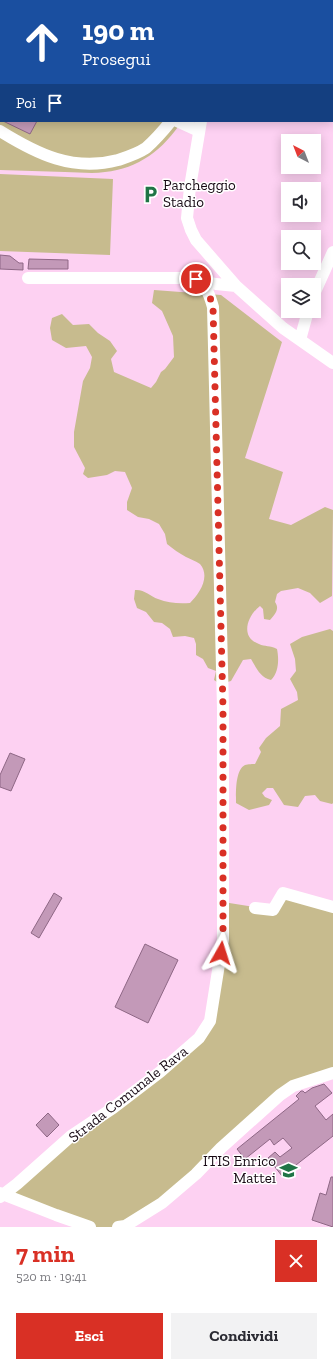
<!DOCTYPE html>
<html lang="it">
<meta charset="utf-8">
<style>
body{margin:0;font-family:"Zilla Slab",serif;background:#f2f2f3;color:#2b2b33;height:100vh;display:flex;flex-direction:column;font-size:15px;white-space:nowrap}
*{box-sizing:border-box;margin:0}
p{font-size:13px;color:#7c7c81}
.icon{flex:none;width:22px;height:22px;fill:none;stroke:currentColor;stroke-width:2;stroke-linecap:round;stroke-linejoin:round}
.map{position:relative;height:1227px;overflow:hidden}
.drawer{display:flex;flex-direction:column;background:#fff;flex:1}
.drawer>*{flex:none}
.hud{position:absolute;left:0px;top:0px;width:333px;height:122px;box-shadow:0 2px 10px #0003;background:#1a4fa0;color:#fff;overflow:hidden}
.needle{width:26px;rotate:318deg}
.controls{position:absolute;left:281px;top:134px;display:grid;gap:8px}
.controls a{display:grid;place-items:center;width:40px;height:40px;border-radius:0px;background:#fff;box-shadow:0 2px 10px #0003;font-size:20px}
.pin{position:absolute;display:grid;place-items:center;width:34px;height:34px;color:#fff;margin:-17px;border:2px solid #fff;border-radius:50%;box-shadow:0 1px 4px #0007}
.me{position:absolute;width:44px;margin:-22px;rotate:6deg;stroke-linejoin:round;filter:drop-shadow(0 0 3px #0008)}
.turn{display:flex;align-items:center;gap:14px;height:84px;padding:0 16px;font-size:18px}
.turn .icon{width:52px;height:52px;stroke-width:2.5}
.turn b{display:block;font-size:28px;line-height:34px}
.then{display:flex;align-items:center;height:38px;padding:0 16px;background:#0003;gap:8px;font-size:15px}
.round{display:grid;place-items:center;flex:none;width:42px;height:42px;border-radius:0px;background:#f2f2f3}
.head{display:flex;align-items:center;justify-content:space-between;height:68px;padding:0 16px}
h1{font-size:24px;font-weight:800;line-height:30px;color:#d93025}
.cta{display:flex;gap:8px;margin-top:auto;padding:8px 16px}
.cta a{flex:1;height:46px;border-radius:0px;background:#d93025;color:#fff;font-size:16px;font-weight:800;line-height:46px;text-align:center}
.cta a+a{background:#f2f2f3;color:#2b2b33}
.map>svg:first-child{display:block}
.green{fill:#c7bb8e}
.building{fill:#c399b8;stroke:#8e6785}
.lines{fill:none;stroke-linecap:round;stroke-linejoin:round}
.minor{stroke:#fff;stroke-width:12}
.route{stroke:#d93025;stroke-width:7;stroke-dasharray:0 12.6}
.labels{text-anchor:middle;stroke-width:3;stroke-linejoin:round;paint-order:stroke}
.poi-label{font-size:15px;fill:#170914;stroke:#fff;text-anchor:start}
.street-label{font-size:15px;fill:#170914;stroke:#fff}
</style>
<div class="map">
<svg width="333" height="1227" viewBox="0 0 333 1227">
<rect width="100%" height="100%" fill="#fdd1f2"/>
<path class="green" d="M 0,0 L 192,0 L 192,1 L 1,1 L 1,121 L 182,121 C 164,149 138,169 105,172 C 92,174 78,172 65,172 C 43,171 22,171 0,170 Z
M 0,174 L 113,179 L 110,255 L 0,251 Z
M 154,290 L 221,295 L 282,342 L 245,458 L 283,472 L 269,519 L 291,525 L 325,507 L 333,510 L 332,596 L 320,603 L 310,593 L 298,588 L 281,591 L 277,594 L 275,602 C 280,609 275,614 270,620 L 264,619 L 263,609 L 260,606 C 248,615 239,637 259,644 C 265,647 270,645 277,649 C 279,659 279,672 271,680 C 260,677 257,669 251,659 L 243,660 L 231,681 L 220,684 L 214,680 L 216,671 L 208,668 L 203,659 L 196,655 L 196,644 L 194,638 L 185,636 L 173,637 L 170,629 L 162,623 L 154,622 L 146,612 L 137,608 L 134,599 L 135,590 C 144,589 150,596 158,599 C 168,603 179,604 190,603 C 199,594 211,577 200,564 C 196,561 190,559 186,557 C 179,553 173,549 167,544 L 165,534 L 159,524 L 149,519 L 138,517 L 127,510 L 127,502 L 132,488 L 125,472 L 115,471 L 107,475 L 88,478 L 83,474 L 85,468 L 74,447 L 74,432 L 83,381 L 90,368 L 92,357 L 86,346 L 66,348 L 52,340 L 50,328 L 52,318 L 62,314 L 73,325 L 89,324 L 98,333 L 110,341 L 117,351 L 111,359 L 114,372 L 151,388 L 156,382 L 161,372 L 165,369 L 174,357 L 173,336 L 162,311 L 152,303 Z
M 330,629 L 333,631 L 333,803 L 332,804 L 320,801 L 315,795 L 305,796 L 298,807 L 284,805 L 273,788 L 267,788 L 262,793 L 265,797 L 272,800 L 269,805 L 249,810 L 236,803 C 236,793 235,770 245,765 C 248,764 253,764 255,764 L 261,752 L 259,748 L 266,738 L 280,726 L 281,709 L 298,700 L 297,692 L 290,679 L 296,671 L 295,659 L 290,644 L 302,637 Z
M 283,893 L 333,907 L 333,1074 L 293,1086 L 196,1174 L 118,1227 L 90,1227 L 3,1195 L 113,1108 L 210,1021 L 223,902 L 273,910 Z"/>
<path class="building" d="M 3,121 L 37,121 L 30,134 Z
M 0,255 L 10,256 L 19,263 L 23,263 L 23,270 L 0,269 Z
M 29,259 L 68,260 L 68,269 L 28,269 Z
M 10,753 L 25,759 L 11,791 L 0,787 L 0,775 Z
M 54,893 L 62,898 L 39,938 L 31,933 Z
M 145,944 L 178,960 L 148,1023 L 115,1007 Z
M 324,1084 L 332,1093 L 315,1106 L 326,1120 L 333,1114 L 333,1136 L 282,1176 L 268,1158 L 275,1152 L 280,1157 L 292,1148 L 283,1138 L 274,1145 L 270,1139 L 245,1159 L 237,1149 L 299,1099 L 296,1096 L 301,1091 L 303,1091 L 305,1093 L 312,1088 Z
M 48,1113 L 59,1125 L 47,1137 L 36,1125 Z
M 331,1177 L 333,1177 L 333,1227 L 312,1220 L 320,1193 L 326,1195 Z"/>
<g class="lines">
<path class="minor" d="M 197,0 L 197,1
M 177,121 L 199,131
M 201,121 L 190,187 L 187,218 L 191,230 L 196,240 L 236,286 L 283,328 L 333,363
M 0,131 C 37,154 73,172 118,160 C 127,157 137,154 146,148 C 155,140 163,131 171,121
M 28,278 L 188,278 L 216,284 L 236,286
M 314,294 L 333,252
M 300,340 L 308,311
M 255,908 L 273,910 L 283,893 L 333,907
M 0,1193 L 56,1215 L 90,1227
M 0,1197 L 17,1184 L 71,1136 L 113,1108 L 160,1072 L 199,1038 L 210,1021 L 223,939 L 223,708 L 213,307 C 209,294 208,288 196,279
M 118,1227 L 125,1226 L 162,1203 L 196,1174 L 221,1148 L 280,1095 L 293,1086 L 333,1073"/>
</g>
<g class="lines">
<path class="route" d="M 196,279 C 208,288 209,294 213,307 L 223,708 L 223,939 L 221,953"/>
</g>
<defs>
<symbol id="parking-bare" viewBox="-9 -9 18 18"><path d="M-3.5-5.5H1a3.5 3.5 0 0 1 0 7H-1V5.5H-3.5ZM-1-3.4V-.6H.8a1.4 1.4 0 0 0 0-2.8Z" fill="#1f7446" stroke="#fff" stroke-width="2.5" paint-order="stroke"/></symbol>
<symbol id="school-bare" viewBox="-9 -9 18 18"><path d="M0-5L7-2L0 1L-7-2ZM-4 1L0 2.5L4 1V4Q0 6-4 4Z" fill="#1f7446" stroke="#fff" stroke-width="2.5" paint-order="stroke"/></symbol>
</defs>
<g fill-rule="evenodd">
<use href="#parking-bare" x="138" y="182" width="25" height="25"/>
<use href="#school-bare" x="276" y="1158" width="25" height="25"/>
</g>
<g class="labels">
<g class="poi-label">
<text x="163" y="190">Parcheggio<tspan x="163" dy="17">Stadio</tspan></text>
<text x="276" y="1166" text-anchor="end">ITIS Enrico<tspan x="276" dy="17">Mattei</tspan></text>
</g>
<g class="street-label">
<text transform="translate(128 1094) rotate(-38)" y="5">Strada Comunale Rava</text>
</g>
</g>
</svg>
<div class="controls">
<a><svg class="needle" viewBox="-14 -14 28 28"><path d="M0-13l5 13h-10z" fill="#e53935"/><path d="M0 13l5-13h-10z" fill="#7c7c81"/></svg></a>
<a><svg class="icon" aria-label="sound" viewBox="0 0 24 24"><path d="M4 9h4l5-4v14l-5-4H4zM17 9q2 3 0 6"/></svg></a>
<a><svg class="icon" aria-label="search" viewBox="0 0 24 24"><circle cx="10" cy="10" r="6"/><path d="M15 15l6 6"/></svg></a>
<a><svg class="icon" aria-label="layers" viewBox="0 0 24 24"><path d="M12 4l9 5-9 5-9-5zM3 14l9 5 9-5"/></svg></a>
</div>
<div class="pin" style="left:196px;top:279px;background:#d93025"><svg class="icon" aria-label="arrive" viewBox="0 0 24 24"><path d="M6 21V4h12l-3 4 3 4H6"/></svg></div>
<svg class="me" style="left:221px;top:953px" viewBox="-20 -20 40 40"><path d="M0-17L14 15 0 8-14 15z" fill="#d93025" stroke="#fff" stroke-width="4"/></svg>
<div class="hud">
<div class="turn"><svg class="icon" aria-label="ahead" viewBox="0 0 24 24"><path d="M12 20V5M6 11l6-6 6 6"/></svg><div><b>190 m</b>Prosegui</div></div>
<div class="then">Poi<svg class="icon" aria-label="arrive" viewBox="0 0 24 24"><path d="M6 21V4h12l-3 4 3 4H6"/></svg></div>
</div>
</div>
<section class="drawer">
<div class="head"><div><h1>7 min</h1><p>520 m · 19:41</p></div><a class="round" style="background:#d93025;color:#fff"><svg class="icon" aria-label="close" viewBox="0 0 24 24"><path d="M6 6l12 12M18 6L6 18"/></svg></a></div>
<div class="cta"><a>Esci</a><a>Condividi</a></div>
</section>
